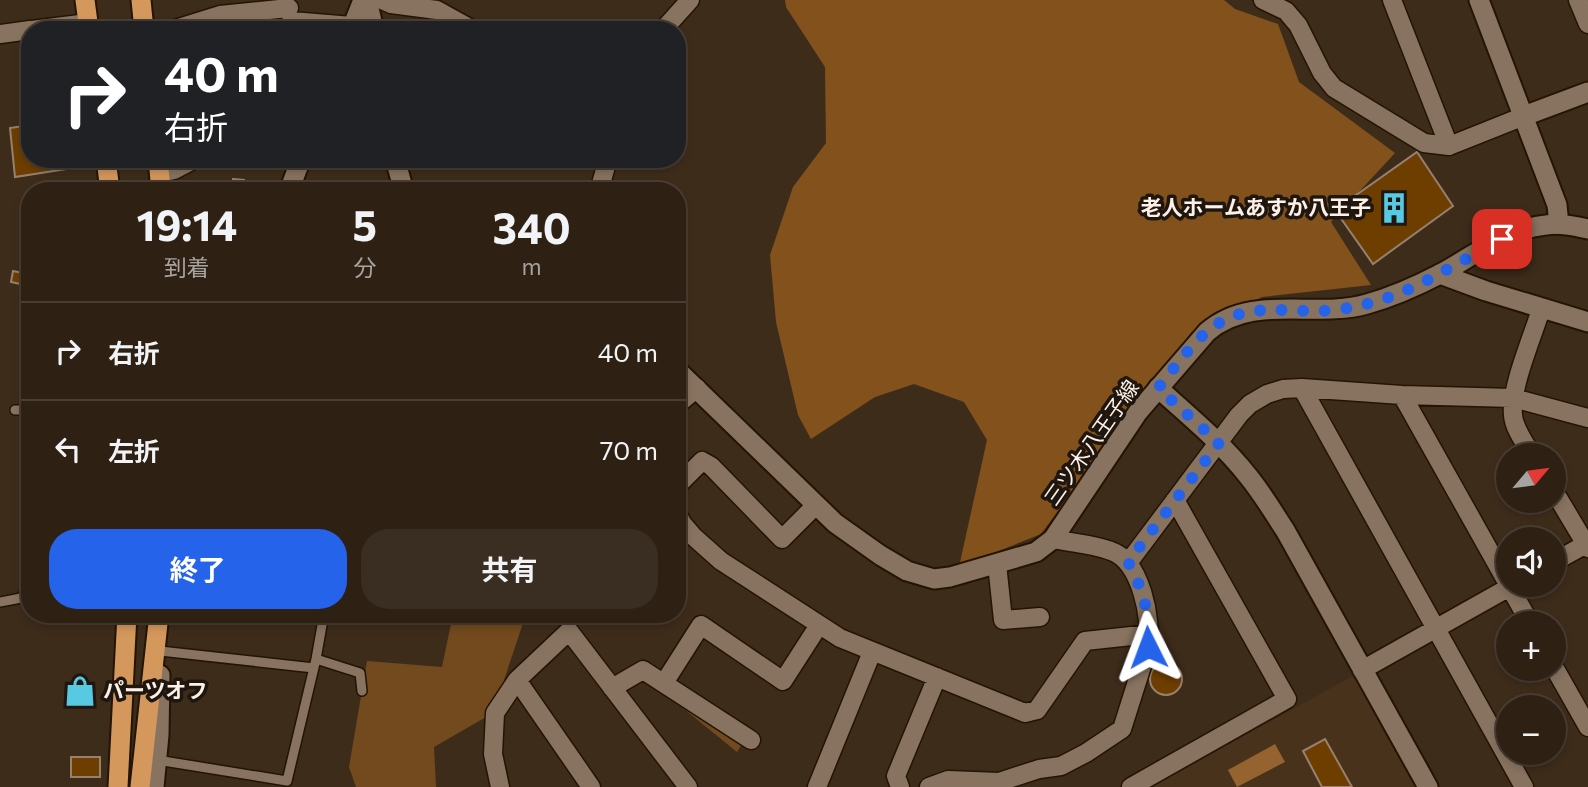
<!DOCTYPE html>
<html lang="ja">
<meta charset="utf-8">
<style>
body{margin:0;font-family:Commissioner,"Noto Sans JP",sans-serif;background:#3a2e22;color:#f1f3f6;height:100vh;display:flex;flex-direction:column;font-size:26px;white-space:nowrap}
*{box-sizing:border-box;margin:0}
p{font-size:23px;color:#a7a3a0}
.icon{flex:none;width:38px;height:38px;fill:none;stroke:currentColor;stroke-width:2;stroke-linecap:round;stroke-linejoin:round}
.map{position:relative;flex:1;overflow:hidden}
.side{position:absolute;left:21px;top:182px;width:665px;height:441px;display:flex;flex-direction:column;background:#2e2114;border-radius:28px;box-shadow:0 4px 10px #0003,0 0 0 2px #493e34}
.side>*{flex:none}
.guide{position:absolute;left:21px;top:21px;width:665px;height:147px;border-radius:28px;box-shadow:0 4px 10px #0003,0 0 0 2px #493e34;background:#202124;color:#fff;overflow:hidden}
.needle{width:46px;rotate:61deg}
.fabs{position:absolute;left:1496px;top:443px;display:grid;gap:14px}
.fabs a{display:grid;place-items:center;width:70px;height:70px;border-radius:50%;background:#2e2114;box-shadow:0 4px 10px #0003,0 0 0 2px #493e34;font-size:35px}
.pin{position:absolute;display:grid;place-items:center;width:60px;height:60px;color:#fff;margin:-30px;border-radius:14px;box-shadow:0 4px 10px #0006}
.me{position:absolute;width:77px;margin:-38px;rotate:357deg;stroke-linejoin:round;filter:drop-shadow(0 0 5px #0008)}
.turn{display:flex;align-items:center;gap:24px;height:147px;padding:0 28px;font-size:32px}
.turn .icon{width:91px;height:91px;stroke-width:2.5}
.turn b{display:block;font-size:49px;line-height:60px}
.eta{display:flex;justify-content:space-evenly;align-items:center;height:119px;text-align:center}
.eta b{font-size:42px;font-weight:700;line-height:49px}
.action{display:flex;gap:14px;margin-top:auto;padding:14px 28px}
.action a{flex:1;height:80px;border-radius:28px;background:#2563eb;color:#fff;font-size:28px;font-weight:700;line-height:80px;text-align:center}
.action a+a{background:#3a2e22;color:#f1f3f6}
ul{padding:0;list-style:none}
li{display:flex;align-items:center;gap:21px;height:98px;padding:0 28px;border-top:2px solid #493e34}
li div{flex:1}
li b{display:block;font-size:26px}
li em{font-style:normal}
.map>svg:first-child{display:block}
.built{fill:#49321b}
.green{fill:#734a1e}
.forest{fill:#83521c}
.water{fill:#95632f}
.building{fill:#6d3e00;stroke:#96816e;stroke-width:2}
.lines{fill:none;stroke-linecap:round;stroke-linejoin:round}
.service-casing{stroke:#241404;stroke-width:12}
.minor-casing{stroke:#241404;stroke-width:21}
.tertiary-casing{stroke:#241404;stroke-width:23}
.secondary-casing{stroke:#241404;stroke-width:23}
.trunk-casing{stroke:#241404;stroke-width:23}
.service{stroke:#887360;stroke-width:9}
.minor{stroke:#887360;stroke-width:18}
.tertiary{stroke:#887360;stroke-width:19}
.secondary{stroke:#887360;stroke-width:19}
.trunk{stroke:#d4985d;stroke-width:19}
.route{stroke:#2563eb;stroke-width:12;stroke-dasharray:0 21.6}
.labels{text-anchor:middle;stroke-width:7;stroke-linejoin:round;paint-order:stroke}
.poi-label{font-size:21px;font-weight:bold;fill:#fdf1e7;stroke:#1e160f;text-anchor:end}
.street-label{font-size:21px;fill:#fdf1e7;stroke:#1e160f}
</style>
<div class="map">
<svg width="1588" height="787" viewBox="0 0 1588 787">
<rect width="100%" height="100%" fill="#3e2c1b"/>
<path class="built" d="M 1356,674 L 1419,787 L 1152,787 Z"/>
<path class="green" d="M 453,614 L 526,614 L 493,713 L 434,747 L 436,787 L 356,787 L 349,767 L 367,661 L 442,667 Z
M 682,695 L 746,737 L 737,752 L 678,704 Z"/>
<path class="forest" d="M 785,0 L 1224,0 L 1235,9 L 1278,24 L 1299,82 L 1395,153 L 1331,222 L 1371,285 L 1262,297 L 1191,333 L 1041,534 L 959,567 L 987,440 L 964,402 L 914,384 L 875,397 L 811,439 L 798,415 L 776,322 L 770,255 L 793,187 L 826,143 L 825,67 L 786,7 Z"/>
<path class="water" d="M 1275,744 L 1285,762 L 1237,787 L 1228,770 Z"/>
<path class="building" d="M 30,125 L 30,159 L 85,159 L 86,166 L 15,177 L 10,128 Z
M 1417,152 L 1453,206 L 1373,264 L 1335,210 Z
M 233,179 L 244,180 L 243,191 L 232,191 Z
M 13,271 L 28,274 L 25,285 L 11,282 Z
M1150 679a16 16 0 1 1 32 0a16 16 0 1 1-32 0Z
M 1325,739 L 1352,787 L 1322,787 L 1303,751 Z
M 71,757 L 100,757 L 100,777 L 71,777 Z"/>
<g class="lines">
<defs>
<path id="service" d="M 15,410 L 30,410
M 0,602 L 21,598 L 30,585
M 324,614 L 316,659 L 360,673 L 362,691
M 160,651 L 314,668
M 157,760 L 287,781 L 316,659"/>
<path id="minor" d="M 382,0 L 391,4 L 437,10 L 473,30
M 1263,0 L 1286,11 L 1298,25 L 1322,73 L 1334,88 L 1424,143 L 1449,146 L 1524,116
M 1392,0 L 1449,146
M 1578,0 L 1588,24
M 32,30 L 88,23
M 172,30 L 220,15 L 289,8
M 292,30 L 291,21 L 352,26
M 663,30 L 690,0
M 0,34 L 30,30
M 160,173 L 174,170 L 195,159
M 599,191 L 608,159
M 1302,388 L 1524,787
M 1402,395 L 1530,623
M 677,405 L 697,388
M 1532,455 C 1525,443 1514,429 1513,415 C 1510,388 1533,336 1541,309
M 677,486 L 702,461 L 711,466 L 782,539 L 816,505
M 1554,491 L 1588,548
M 677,513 L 682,523 L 694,537 L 721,561 L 840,638 L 1025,713 L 1037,710 L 1085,641 L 1150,634
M 1554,562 L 1586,544
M 1128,563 L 1239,415 L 1250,404 L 1267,394 L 1283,389 L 1302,388 L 1402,395 L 1513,398 L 1588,418
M 997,564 L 1003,620 L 1040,617
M 1554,667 L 1588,727
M 1362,670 L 1515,584
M 517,680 L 591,787
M 664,683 L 701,625 L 783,681 L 819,625
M 612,688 L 643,670 L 751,740
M 500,787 L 493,754 L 495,713 L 517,680 L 569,631 L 688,787
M 817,787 L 872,652
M 900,787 L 896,776 L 937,677
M 929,787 L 948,780 L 999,782 L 1039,769 L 1061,766 L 1086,753 L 1122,729 L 1148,647 C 1152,619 1141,561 1111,551 C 1093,544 1072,543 1053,539
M 1131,787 L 1287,699 L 1175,500"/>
<path id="tertiary" d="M 1479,0 L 1557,205 L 1558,215 L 1556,224
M 1524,116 L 1588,92
M 1440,274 L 1486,291 L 1588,322
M 1158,388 C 1189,416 1222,443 1248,476 C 1262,493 1273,512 1285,530 L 1428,787"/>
<path id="secondary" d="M 367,0 L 374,30
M 351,30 L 363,0
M 395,159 L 404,191
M 289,191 L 301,159
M 677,370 L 835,523 L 880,555 L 907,571 L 934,579 L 950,577 L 1036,552 L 1053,539 L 1138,412 L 1207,332 C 1252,293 1314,319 1367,304 C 1392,297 1417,286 1440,274 C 1474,256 1506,229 1546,225 C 1560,223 1574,226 1588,229
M 154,787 L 159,735 L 160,675"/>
<path id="trunk" d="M 85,0 L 89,30
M 141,0 L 144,30
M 106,159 L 110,191
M 158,159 L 161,191
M 118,787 L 127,614
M 140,787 L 159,614"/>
</defs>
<use href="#service" class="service-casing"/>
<use href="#minor" class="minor-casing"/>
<use href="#tertiary" class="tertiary-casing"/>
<use href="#secondary" class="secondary-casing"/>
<use href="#trunk" class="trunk-casing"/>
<use href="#service" class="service"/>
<use href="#minor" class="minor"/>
<use href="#tertiary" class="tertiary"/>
<use href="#secondary" class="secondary"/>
<use href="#trunk" class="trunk"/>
</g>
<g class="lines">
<path class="route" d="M 1148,647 C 1152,618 1142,587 1128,562 L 1219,443 L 1158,388 C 1175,368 1193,340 1216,325 C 1247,304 1280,311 1315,311 C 1330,311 1347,309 1362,305 C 1413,294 1457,262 1502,239"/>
</g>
<defs>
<symbol id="building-bare" viewBox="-9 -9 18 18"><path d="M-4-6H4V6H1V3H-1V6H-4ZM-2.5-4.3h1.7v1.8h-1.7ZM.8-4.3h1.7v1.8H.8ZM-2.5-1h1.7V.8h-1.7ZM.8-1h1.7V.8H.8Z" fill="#57c9e2" stroke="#1e160f" stroke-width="2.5" paint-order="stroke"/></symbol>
<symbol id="shop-bare" viewBox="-9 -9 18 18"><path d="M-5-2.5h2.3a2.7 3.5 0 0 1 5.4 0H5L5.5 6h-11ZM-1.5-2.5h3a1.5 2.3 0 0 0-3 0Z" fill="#57c9e2" stroke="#1e160f" stroke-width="2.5" paint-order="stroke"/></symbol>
</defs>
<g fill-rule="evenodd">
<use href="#building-bare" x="1372" y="186" width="44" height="44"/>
<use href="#shop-bare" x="58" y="669" width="44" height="44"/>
</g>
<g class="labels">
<g class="poi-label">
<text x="1371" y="215">老人ホームあすか八王子</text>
<text x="103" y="698" text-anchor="start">パーツオフ</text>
</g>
<g class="street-label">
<text transform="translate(1092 443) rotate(-55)" y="7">三ツ木八王子線</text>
</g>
</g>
</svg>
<div class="fabs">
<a><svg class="needle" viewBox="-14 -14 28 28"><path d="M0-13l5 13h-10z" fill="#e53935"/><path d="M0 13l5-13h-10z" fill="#a7a3a0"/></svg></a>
<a><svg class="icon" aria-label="sound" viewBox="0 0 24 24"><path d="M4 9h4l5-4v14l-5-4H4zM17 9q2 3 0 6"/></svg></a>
<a>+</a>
<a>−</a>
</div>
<div class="pin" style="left:1502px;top:239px;background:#d93025"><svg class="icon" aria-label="arrive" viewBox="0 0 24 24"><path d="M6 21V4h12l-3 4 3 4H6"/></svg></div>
<svg class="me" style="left:1148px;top:647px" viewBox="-20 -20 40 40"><path d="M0-17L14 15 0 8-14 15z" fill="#2563eb" stroke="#fff" stroke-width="4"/></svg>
<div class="guide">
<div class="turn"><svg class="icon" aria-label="right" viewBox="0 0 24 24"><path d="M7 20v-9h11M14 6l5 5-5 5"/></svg><div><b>40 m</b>右折</div></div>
</div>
<section class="side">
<div class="eta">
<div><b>19:14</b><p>到着</p></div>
<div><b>5</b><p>分</p></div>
<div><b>340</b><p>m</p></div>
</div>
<ul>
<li><svg class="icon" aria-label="right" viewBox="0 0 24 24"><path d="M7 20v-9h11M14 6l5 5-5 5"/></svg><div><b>右折</b></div><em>40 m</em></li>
<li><svg class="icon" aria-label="left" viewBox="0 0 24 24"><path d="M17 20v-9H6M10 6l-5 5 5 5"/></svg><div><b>左折</b></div><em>70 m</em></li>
</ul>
<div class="action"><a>終了</a><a>共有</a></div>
</section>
</div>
